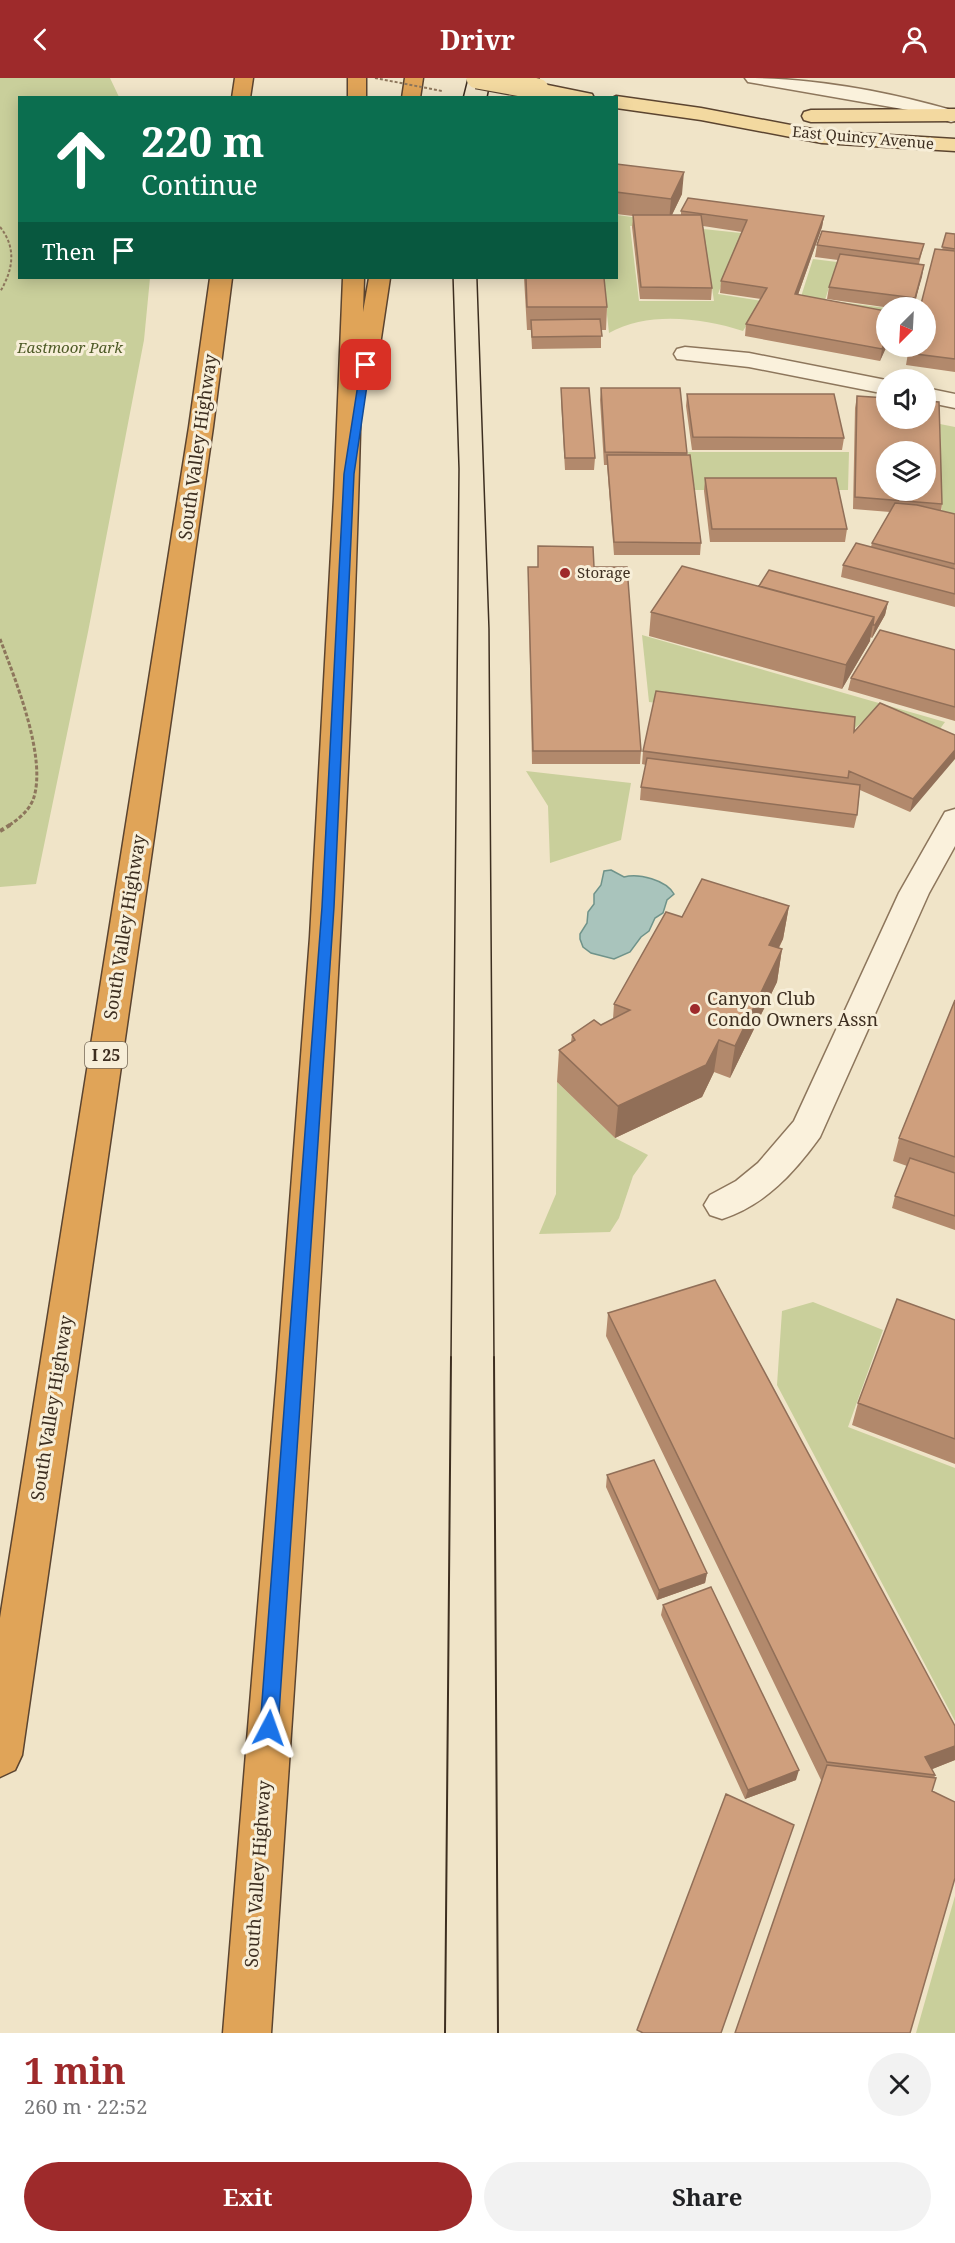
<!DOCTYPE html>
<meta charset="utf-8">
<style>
body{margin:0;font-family:"Noto Serif",serif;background:#f2f2f2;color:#202124;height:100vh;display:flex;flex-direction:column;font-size:22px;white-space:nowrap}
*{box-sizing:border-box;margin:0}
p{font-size:20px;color:#757577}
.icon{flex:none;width:33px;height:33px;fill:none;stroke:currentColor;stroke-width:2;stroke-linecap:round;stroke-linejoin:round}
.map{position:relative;height:1955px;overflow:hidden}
.side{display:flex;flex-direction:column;background:#fff;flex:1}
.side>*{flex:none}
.top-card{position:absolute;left:18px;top:18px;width:600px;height:183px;border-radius:0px;box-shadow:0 3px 15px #0003;background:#0b6e4f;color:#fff;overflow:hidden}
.needle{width:39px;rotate:204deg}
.buttons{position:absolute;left:876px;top:219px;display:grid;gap:12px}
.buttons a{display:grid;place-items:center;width:60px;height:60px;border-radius:50%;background:#fff;box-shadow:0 3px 15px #0003;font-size:30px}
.pin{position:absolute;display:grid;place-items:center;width:51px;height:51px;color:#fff;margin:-26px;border-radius:12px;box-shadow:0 3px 9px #0006}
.me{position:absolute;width:66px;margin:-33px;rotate:4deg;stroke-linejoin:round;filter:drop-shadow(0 0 4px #0008)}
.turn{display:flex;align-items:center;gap:21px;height:126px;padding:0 24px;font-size:27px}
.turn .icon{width:78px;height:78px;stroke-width:2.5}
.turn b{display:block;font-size:42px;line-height:51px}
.then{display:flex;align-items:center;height:57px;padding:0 24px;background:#0003;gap:12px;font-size:22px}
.round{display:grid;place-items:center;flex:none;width:63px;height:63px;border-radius:32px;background:#f2f2f2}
.overview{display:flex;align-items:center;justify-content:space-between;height:102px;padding:0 24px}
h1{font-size:36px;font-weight:700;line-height:45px;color:#9e2a2b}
.cta{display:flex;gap:12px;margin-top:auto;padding:12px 24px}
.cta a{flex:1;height:69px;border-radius:36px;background:#9e2a2b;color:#fff;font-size:24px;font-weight:700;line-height:69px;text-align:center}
.cta a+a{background:#f2f2f2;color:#202124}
header{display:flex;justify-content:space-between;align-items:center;height:78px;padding:0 24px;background:#9e2a2b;color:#fff;font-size:27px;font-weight:700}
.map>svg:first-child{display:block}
.green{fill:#c9cf9b}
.water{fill:#a9c4bc;stroke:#6f938a;stroke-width:1.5}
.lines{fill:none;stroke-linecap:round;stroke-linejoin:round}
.minor-casing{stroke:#8d765c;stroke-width:3}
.major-casing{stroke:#5b4430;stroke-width:3}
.highway-casing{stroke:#5b4430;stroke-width:3}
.path-far2{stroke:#8d765c;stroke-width:2;stroke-dasharray:3 2;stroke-linecap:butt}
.path-far1{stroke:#8d765c;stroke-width:3;stroke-dasharray:4 2;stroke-linecap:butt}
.path{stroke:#8d765c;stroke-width:4;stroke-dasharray:4.5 3;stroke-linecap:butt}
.minor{fill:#faf1dc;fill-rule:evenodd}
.major{fill:#f3d9a0;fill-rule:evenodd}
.highway{fill:#e0a458;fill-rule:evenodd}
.tram-far1{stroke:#3d2e20;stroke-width:1.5}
.tram{stroke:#3d2e20;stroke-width:2}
.major-bridge-casing{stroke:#5b4430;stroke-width:23;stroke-linecap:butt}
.path-bridge{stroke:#8d765c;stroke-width:2;stroke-dasharray:3 2;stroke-linecap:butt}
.major-bridge{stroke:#f3d9a0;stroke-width:21}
.wall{fill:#b2896c}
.shaded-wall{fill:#916f58}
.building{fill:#cf9f7d;stroke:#916f58;stroke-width:1.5;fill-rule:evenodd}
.route{fill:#1a73e8;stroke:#114b97;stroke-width:1.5}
.poi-dot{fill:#9e2a2b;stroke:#f7eed8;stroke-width:2}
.labels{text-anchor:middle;stroke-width:6;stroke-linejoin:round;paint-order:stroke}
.far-street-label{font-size:15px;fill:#3d2e20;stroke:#f7eed8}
.far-park-label{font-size:15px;font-style:italic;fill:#4d5a26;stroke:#f7eed8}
.far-poi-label{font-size:15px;fill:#3d2e20;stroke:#f7eed8;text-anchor:start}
.shield{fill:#f7eed8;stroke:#756857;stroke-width:1.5}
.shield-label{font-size:16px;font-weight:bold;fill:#3d2e20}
.street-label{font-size:18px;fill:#3d2e20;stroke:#f7eed8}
.poi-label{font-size:18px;fill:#3d2e20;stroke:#f7eed8;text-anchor:start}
</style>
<header><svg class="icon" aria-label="back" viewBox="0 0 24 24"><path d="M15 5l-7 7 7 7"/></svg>Drivr<svg class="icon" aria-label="person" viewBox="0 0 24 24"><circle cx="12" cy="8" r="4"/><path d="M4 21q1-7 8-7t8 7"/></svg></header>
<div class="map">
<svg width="955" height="1955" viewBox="0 0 955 1955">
<rect width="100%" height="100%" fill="#f0e4c8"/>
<path class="green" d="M 0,0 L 110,0 L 119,19 L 20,20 L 20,200 L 150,200 L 144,262 L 88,554 L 36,806 L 0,809 Z
M 617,137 L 677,145 L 676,148 L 630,148 L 639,223 L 714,223 L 703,151 L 741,155 L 718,216 L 762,223 L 743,253 C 702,240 648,233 609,255 L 603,200 L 616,200 Z
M 813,181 L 837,184 L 825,222 L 886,230 L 886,244 L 798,228 Z
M 940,346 L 955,349 L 955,448 L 942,444 Z
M 688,374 L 849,374 L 848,412 L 695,412 Z
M 642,557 L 945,644 L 937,655 L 869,638 L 855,650 L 649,624 Z
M 526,693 L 631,705 L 621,762 L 550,785 L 548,728 Z
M 557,1004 L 615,1060 L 648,1077 L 633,1098 L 619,1140 L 610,1154 L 539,1156 L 556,1116 Z
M 813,1224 L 883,1252 L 848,1349 L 955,1390 L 955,1643 L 777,1307 L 782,1233 Z
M 955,1818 L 955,1955 L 916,1955 Z"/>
<path class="water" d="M 611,792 L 624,799 C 639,795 666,802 674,816 L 667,822 L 663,835 L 655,840 L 649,853 L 641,859 L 630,874 L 614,881 L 591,875 L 583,869 L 580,861 L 580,856 L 587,845 L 588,834 L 594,826 L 594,816 L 601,807 L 604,793 Z"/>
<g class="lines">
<defs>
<path id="minor" d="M 745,0 C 814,0 889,14 955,33 L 955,43 L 951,44 L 914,33 L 754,5 L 748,4 Z
M 685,269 L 749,275 L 886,302 L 886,316 L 749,289 L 677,281 L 674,276 L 677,271 Z
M 926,310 L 955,316 L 955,330 L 926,324 Z
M 955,731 L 955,768 L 929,815 L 820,1059 C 794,1095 765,1127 722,1141 L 710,1137 L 704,1127 L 710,1117 L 736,1103 L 758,1085 L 794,1043 L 899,815 L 945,734 Z"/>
<path id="major" d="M 538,5 L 592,16 L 594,20 L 553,20 L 531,15 L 529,11 L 531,7 Z
M 616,18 L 701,30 L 822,53 L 955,61 L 955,73 L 822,65 L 701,42 L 616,30 L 616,20 L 612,20 Z
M 955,31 L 955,43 L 811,44 L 804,42 L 802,38 L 804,34 L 811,32 Z"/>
<path id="highway" d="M 235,0 L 253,0 L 250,20 L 232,20 Z
M 348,0 L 366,0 L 366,20 L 348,20 Z
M 405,0 L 423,0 L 420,20 L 402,20 Z
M 210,200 L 232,200 L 213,349 L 22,1677 L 15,1692 L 0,1699 L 0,1540 L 189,349 Z
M 343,200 L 364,200 L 363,234 L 369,200 L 390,200 L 380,267 L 377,272 L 369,274 L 362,272 C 350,834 308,1394 271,1955 L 223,1955 L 277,1297 L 310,859 L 334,420 Z"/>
</defs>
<use href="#minor" class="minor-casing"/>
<use href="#major" class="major-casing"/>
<use href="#highway" class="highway-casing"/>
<path class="path-far2" d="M 0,149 C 17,170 13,192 0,214"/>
<path class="path-far1" d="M 0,561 C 15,601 48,681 33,722 C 28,734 17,742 7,749"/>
<path class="path" d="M 0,753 L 10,747"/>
<use href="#minor" class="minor"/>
<use href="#major" class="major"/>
<use href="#highway" class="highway"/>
<path class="tram-far1" d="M 463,20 L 468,0
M 487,20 L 491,0
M 477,200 L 489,551 L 494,1280
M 451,1280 L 459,391 L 453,200"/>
<path class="tram" d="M 494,1279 L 498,1955
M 445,1955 L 451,1279"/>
<defs>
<path id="major-bridge" d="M 477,0 L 538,11"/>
</defs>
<use href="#major-bridge" class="major-bridge-casing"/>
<path class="path-bridge" d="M 375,0 L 442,13"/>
<use href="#major-bridge" class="major-bridge"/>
</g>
<path class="wall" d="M 616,86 L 682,116 L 672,137 L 681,137 L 681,133 L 824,138 L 822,149 L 798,217 L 886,268 L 880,283 L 745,258 L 746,246 L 761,221 L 720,215 L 721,203 L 742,154 L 703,148 L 712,210 L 711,222 L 640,221 L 632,149 L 633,138 L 616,136 Z
M 946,155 L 955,156 L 955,294 L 906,287 L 908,275 L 942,172 Z
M 924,166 L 919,186 L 924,187 L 914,230 L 891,230 L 827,221 L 829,209 L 838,182 L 815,179 L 817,167 Z
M 524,200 L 604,200 L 607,229 L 606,252 L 601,252 L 601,270 L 532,271 L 531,252 L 527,252 Z
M 561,310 L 595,380 L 594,392 L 565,392 L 561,322 Z
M 601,310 L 687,375 L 701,465 L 700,477 L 614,477 L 607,387 L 604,387 L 600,322 Z
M 687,316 L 844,360 L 842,372 L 692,372 L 686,328 Z
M 857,318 L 942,426 L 941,433 L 955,436 L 955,529 L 841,499 L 843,487 L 871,469 L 872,465 L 890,434 L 853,431 L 855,330 Z
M 705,400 L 847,451 L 845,464 L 710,464 L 704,413 Z
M 538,468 L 594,489 L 641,673 L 640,686 L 532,686 L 528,489 L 538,489 Z
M 759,508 L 888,524 L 885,537 L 872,560 L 870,559 L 870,563 L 842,611 L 649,558 L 651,534 Z
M 955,572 L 955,643 L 848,612 L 851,600 Z
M 854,654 L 955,657 L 910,734 L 860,712 L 857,737 L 854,750 L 640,722 L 641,709 L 646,687 L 642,686 L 643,673 Z
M 789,828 L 783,861 L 779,870 L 782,871 L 777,904 L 730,1000 L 714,994 L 702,1019 L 615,1060 L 557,1004 L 559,972 L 571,964 L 572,957 L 601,947 L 613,941 L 614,926 L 682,839 Z
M 955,922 L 955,1152 L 892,1130 L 895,1118 L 907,1088 L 893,1083 L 899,1060 Z
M 608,1235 L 955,1648 L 955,1682 L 932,1691 L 935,1697 L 932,1713 L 821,1702 L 606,1258 Z
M 955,1242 L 955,1386 L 852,1347 L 858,1325 Z
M 607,1397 L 707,1495 L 705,1505 L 657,1522 L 606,1409 Z
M 663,1527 L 796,1702 L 745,1721 L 661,1537 Z"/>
<path class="shaded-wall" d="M 684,94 L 682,116 L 669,143 L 671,121 Z
M 824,138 L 822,149 L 794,228 L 795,216 Z
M 924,187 L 922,199 L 913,230 L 915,220 Z
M 886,261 L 887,268 L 880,283 L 882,271 Z
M 888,524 L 885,537 L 872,560 L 875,547 Z
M 874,539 L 870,563 L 842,611 L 846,587 Z
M 955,672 L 955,681 L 910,734 L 913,721 Z
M 789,828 L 783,861 L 763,900 L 769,867 Z
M 782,871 L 777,904 L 730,1000 L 735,968 Z
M 719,962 L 714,994 L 702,1019 L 615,1060 L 618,1028 Z
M 707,1495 L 705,1505 L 657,1522 L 659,1512 Z
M 955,1668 L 955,1682 L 920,1696 L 925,1679 Z
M 799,1692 L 796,1702 L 745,1721 L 748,1712 Z"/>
<path class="building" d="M 616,86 L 684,94 L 671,121 L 616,114 Z
M 688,120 L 824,138 L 795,216 L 886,233 L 886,261 L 882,271 L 746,246 L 767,210 L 721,203 L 747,142 L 681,133 Z
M 633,137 L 701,137 L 712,210 L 641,209 Z
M 822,153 L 924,166 L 919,181 L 817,167 Z
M 946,155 L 955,156 L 955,171 L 942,169 Z
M 935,171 L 955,173 L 955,281 L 908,275 L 910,268 L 926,268 L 926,230 L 920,230 Z
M 840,176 L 924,187 L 915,220 L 829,209 Z
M 526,200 L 604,200 L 607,229 L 527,229 Z
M 600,241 L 602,258 L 532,259 L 531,242 Z
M 561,310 L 589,310 L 595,380 L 565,380 Z
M 601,310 L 680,310 L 687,375 L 605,374 Z
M 687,316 L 834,316 L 844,360 L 693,359 Z
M 857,318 L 886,320 L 886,340 L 926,340 L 926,323 L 939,324 L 942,426 L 855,419 ZM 886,374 L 926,374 L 926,412 L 886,412 Z
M 607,377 L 690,377 L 701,465 L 614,464 Z
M 705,400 L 836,400 L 847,451 L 712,451 Z
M 895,425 L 917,427 L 955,436 L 955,486 L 872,465 Z
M 856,465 L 955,491 L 955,516 L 843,487 Z
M 538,468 L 593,469 L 594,489 L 627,489 L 641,673 L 533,673 L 528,489 L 538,489 Z
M 682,488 L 874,539 L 846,587 L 651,534 Z
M 769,492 L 888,524 L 875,547 L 873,547 L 874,539 L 759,508 Z
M 880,552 L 955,572 L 955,629 L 851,600 Z
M 656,613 L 855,639 L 854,654 L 880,625 L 955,657 L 955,672 L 913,721 L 849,693 L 848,700 L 643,673 Z
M 647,680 L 860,707 L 857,737 L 641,709 Z
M 702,801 L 789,828 L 769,867 L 782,871 L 735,968 L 719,962 L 706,987 L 618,1028 L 559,972 L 575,962 L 572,957 L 594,942 L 601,947 L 630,932 L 614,926 L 666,834 L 682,839 Z
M 955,922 L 955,1079 L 899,1060 Z
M 910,1080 L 955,1095 L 955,1138 L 895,1118 Z
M 715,1202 L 955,1648 L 955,1668 L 925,1679 L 935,1697 L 827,1684 L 608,1235 Z
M 897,1221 L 955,1242 L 955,1361 L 858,1325 Z
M 654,1382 L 707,1495 L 659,1512 L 607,1397 Z
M 711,1509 L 799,1692 L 748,1712 L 663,1527 Z
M 827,1687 L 936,1700 L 932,1713 L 955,1724 L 955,1800 L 910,1955 L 735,1955 Z
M 726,1716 L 794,1747 L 721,1955 L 643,1955 L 637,1952 Z"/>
<path class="route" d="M 366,284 L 370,287 L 354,396 L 334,829 L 278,1650 L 275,1656 L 269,1659 L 262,1656 L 260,1650 L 322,829 L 344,396 L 361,287 Z"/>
<g class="poi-dot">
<circle cx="565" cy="495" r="6"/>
<circle cx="695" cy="931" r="6"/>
</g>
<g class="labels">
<g class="far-street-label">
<text transform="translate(863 60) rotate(5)" y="5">East Quincy Avenue</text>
</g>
<g class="far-park-label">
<text x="70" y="275">Eastmoor Park</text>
</g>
<g class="far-poi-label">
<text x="577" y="500">Storage</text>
</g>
<rect class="shield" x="85" y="964" width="42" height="26" rx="4.5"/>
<g class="shield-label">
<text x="106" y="983">I 25</text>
</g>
<g class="street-label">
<text transform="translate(198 369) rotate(-82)" y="6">South Valley Highway</text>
<text transform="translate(125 849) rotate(-81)" y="6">South Valley Highway</text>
<text transform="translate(52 1330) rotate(-81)" y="6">South Valley Highway</text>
<text transform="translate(258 1796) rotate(-86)" y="6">South Valley Highway</text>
</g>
<g class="poi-label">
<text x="707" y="927">Canyon Club<tspan x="707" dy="21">Condo Owners Assn</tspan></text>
</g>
</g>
</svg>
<div class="buttons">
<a><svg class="needle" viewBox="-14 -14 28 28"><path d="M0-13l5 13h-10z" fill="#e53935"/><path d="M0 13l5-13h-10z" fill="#757577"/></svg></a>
<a><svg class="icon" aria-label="sound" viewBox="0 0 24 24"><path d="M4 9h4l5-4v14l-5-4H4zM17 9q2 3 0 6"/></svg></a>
<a><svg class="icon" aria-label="layers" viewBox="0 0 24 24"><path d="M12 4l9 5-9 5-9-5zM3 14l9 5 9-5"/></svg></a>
</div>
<div class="pin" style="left:366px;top:287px;background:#d93025"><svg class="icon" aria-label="arrive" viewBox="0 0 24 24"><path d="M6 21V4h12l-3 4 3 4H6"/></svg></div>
<svg class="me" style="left:269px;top:1650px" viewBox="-20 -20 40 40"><path d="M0-17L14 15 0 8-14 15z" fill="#1a73e8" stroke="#fff" stroke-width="4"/></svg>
<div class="top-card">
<div class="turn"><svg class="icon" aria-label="ahead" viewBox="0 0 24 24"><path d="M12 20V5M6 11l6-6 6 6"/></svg><div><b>220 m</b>Continue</div></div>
<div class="then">Then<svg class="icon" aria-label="arrive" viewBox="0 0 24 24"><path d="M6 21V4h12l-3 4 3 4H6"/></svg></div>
</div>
</div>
<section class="side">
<div class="overview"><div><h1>1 min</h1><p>260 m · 22:52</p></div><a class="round"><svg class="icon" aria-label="close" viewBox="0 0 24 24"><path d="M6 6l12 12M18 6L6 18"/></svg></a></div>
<div class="cta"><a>Exit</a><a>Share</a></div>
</section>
